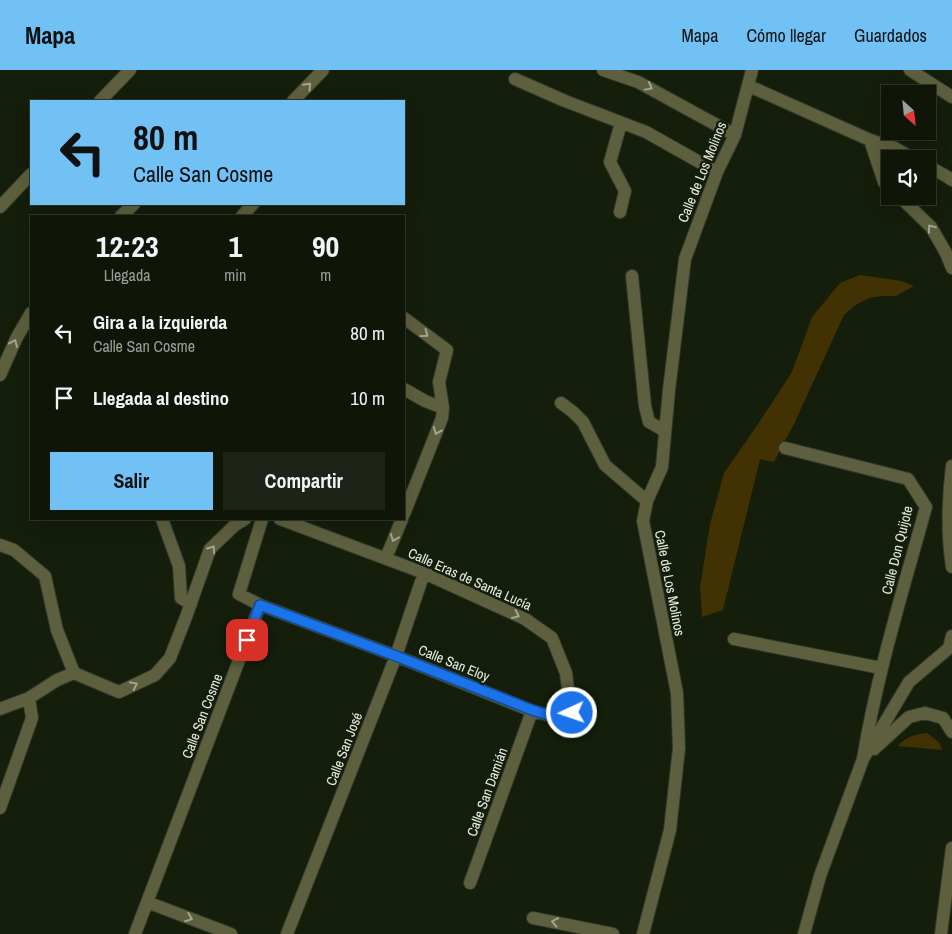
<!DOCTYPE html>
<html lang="es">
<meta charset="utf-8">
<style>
body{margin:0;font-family:"Archivo Narrow",sans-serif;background:#1d2316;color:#f1f3f6;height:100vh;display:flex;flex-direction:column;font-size:19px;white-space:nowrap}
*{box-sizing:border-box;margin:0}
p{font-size:16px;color:#9b9f9c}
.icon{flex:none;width:28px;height:28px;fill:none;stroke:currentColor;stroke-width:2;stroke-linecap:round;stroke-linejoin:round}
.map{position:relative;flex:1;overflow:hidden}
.details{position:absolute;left:30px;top:145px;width:375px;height:305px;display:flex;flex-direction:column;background:#0f1608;border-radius:0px;box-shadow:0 5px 20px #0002,0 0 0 1px #2f3529}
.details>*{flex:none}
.banner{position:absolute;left:30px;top:30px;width:375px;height:105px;border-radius:0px;box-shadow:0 5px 20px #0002,0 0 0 1px #2f3529;background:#71c1f5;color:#111;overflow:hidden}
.needle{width:32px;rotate:153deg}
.tools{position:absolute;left:881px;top:15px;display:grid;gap:10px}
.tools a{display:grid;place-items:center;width:55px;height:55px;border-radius:0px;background:#0f1608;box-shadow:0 5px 20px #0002,0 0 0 1px #2f3529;font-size:25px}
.pin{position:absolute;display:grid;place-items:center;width:42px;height:42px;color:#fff;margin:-21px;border-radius:10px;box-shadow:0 2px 8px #0006}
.me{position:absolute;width:55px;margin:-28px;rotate:267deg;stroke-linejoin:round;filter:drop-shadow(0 0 4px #0008)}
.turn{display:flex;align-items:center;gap:18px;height:105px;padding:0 20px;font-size:22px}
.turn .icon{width:65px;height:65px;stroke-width:2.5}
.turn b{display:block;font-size:35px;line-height:42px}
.eta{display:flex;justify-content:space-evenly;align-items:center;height:85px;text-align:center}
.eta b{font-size:30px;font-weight:700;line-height:35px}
.primary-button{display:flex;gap:10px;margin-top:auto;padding:10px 20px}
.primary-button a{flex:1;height:58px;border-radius:0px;background:#71c1f5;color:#111;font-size:20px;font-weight:700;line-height:58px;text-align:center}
.primary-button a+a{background:#1d2316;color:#f1f3f6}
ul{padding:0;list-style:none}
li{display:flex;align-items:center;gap:15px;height:65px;padding:0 20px}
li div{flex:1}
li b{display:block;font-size:19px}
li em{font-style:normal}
header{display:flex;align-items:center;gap:30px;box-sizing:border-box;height:70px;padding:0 25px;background:#71c1f5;color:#111}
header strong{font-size:24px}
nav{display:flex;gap:28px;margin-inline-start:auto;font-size:18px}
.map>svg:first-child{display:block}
.green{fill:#423103}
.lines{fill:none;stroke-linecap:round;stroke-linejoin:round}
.minor-casing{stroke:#313b29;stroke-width:14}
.minor{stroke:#5e5f3e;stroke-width:12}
.oneway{stroke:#a2a690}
.route-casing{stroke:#114b97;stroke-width:12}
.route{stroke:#1a73e8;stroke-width:9}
.labels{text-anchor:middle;stroke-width:5;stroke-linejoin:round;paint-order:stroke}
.street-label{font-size:14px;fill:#e6eee1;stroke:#141e0b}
</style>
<header>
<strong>Mapa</strong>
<nav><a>Mapa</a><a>Cómo llegar</a><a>Guardados</a></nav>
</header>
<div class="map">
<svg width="952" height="864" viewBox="0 0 952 864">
<rect width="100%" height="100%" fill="#141e0b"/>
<path class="green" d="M 860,205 L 901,211 L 914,216 L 896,226 L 881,226 L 869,228 L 854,236 L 844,245 L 794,354 L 774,392 L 760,389 L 723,540 L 702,547 L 700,517 L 710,454 L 724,403 L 758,354 L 792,302 L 812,247 L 840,213 Z
M 927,663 L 940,673 L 942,680 L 898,676 C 906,667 915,664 927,663 Z"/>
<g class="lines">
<defs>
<path id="minor" d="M 603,0 L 638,12 L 735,65
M 910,0 L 952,27
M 515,9 L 565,31 L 646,62 L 717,102
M 749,16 L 870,70 L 895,78 L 914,89
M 100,31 L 130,0
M 293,31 L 323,0
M 870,70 L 884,112 L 890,118
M 928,96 L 946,106 L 952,110
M 899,126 L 931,157 L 946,183 L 952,198
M 0,137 L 31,104
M 620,142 L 625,121 L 610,92 L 621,53
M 121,146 L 134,134
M 242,146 L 253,134
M 632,206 L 645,336 L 649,352 L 665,361
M 404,248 L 447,280 L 439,312 L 443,338 L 442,348 L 404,444
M 0,305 L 17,267 L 31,243
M 404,319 L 425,331 L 443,338
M 561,333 L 573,342 L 583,352 L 605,395 L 647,431
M 785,378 L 908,409 L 926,437 C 903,520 877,604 863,689
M 952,396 C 948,429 947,464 952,497
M 162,449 L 179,496 L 181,528 L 191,534
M 262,449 L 239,524 L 260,535 L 396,586 L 532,641 L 552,646 L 571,643 L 566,603 L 552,568 L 525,549 L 424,503 L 280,449
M 0,475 L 14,480 L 45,506 L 57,560 L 74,603
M 386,488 L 402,449
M 734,569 L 881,598
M 74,603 L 119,622 L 155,605 L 170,588 L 186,547 L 210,479 L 235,455 L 245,449
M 0,639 L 29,628 L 57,610 L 74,603
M 874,679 L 909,647 L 925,643 L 943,648 L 952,662
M 0,738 L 32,648 L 29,628
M 470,813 L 532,641
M 147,832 L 231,864
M 533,848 L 613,864
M 135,864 L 260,535
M 287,864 L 396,586 L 424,503
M 643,864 L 670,760 L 679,678 L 677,623 L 643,451 L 647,431 L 662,397 L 669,320 L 685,189 L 717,102 L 735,65 L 752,0
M 804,864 L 820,806 L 863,689 L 909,612 L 949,578 L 952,566
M 941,864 L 952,778"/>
</defs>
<use href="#minor" class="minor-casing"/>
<use href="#minor" class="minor"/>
</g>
<defs><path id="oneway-chevron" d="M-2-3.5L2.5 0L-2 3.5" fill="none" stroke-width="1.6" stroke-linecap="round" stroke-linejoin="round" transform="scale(1.25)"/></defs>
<g class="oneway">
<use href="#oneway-chevron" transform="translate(308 16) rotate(-46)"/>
<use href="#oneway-chevron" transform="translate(649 17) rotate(29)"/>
<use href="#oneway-chevron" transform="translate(931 158) rotate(-127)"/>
<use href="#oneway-chevron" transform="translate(425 264) rotate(36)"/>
<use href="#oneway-chevron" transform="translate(14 273) rotate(-66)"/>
<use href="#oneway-chevron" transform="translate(437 361) rotate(112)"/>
<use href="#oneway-chevron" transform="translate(394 468) rotate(112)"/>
<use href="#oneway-chevron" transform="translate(212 479) rotate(-55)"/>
<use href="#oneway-chevron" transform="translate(516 545) rotate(24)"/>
<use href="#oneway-chevron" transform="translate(134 615) rotate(-26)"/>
<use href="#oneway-chevron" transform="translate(189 848) rotate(21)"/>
<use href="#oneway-chevron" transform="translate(555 852) rotate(-169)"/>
</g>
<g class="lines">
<defs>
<path id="route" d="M 247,570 L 260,535 L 396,586 L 532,640 L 552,646 L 572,643"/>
</defs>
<use href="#route" class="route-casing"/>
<use href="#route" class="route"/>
</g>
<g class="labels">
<g class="street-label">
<text transform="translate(702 102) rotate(-68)" y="5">Calle de Los Molinos</text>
<text transform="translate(897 480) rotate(-76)" y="5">Calle Don Quijote</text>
<text transform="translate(470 509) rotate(24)" y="5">Calle Eras de Santa Lucía</text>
<text transform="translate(670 513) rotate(79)" y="5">Calle de Los Molinos</text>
<text transform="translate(454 593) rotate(22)" y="5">Calle San Eloy</text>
<text transform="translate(202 646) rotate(-69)" y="5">Calle San Cosme</text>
<text transform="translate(344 679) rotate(-69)" y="5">Calle San José</text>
<text transform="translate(487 722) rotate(-70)" y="5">Calle San Damián</text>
</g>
</g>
</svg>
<div class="tools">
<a><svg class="needle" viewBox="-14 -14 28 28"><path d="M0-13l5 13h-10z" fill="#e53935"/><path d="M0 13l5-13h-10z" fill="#9b9f9c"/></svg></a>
<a><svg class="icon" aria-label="sound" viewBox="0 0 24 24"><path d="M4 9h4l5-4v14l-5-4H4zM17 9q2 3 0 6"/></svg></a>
</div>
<div class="pin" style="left:247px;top:570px;background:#d93025"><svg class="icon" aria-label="arrive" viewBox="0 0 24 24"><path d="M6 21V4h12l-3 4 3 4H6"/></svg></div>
<svg class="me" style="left:572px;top:643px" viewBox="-20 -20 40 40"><circle r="17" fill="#1a73e8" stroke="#fff" stroke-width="3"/><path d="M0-11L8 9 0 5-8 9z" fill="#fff"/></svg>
<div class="banner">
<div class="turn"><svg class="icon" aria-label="left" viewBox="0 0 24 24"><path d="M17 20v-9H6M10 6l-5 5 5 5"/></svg><div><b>80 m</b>Calle San Cosme</div></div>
</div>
<section class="details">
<div class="eta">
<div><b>12:23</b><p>Llegada</p></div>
<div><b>1</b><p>min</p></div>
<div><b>90</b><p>m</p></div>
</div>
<ul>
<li><svg class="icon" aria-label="left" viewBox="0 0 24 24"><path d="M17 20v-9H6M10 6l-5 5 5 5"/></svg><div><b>Gira a la izquierda</b><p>Calle San Cosme</p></div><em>80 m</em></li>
<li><svg class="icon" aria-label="arrive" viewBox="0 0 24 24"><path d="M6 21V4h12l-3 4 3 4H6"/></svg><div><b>Llegada al destino</b></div><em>10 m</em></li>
</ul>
<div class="primary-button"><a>Salir</a><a>Compartir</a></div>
</section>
</div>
